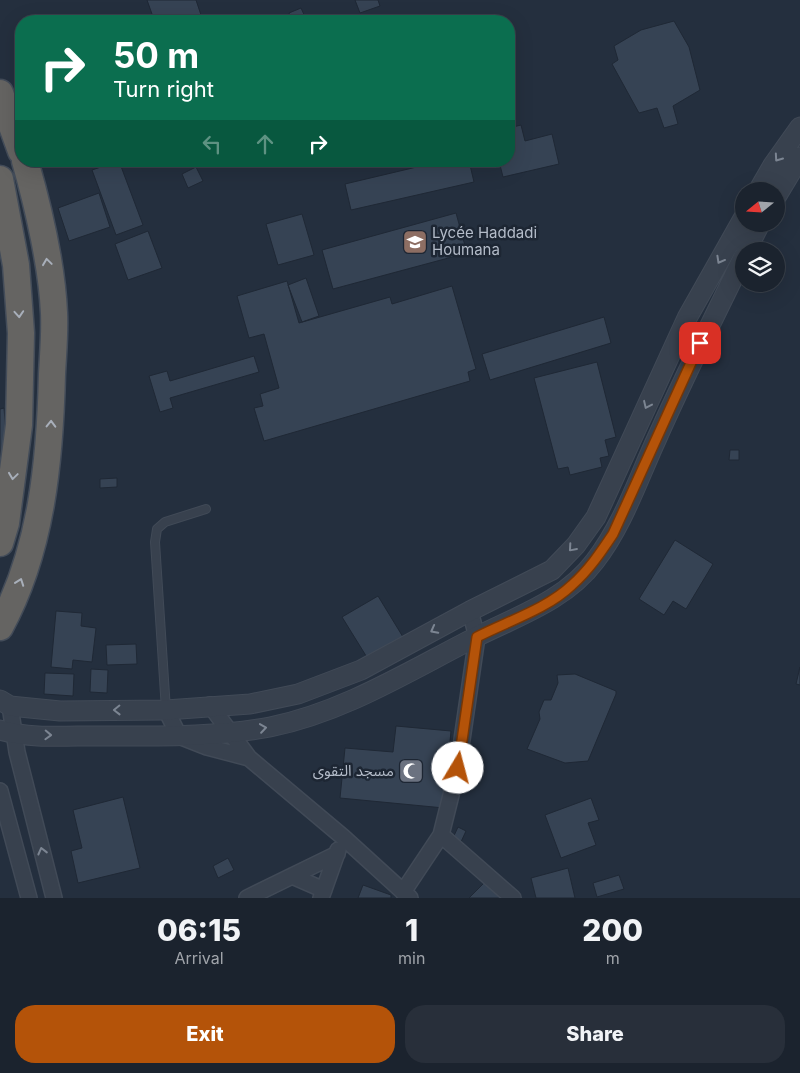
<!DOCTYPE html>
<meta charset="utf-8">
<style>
body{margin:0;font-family:Inter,"Noto Sans Arabic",sans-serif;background:#282f3a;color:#f1f3f6;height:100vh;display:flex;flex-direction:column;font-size:19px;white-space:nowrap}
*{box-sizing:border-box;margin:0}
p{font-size:16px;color:#a0a4aa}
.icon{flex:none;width:28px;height:28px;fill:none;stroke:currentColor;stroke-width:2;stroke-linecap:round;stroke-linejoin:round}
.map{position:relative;height:898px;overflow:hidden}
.panel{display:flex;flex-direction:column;background:#1b232e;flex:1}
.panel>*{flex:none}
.banner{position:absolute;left:15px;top:15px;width:500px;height:152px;border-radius:20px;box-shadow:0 5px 20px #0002,0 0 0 1px #39404a;background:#0b6e4f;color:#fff;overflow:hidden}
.needle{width:32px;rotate:252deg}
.tools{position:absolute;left:735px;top:182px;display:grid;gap:10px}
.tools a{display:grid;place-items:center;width:50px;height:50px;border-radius:50%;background:#1b232e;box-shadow:0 5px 20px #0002,0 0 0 1px #39404a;font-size:25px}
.pin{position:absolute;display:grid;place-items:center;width:42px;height:42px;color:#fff;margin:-21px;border-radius:10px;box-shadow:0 2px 8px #0006}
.me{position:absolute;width:55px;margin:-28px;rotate:8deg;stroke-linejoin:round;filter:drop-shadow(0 0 4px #0008)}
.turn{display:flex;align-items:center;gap:18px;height:105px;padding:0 15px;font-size:22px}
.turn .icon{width:65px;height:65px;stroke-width:2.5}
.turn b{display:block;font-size:35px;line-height:42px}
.lanes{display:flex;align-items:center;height:48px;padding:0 15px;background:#0003;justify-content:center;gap:25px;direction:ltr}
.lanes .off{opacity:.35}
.eta{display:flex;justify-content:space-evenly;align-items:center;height:85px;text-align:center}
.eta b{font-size:30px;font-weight:800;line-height:35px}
.cta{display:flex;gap:10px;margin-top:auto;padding:10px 15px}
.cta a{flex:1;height:58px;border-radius:20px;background:#b45309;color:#fff;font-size:20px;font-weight:800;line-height:58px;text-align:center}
.cta a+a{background:#282f3a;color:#f1f3f6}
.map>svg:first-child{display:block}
.building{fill:#364354;stroke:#1f2835}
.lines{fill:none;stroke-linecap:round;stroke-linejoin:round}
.service-casing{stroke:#414a57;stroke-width:10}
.minor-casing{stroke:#414a57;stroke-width:18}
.tertiary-casing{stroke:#414a57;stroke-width:21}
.trunk-casing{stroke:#434c59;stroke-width:29}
.service{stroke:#38414e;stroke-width:8}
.minor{stroke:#38414e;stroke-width:15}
.tertiary{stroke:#38414e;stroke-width:19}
.trunk{stroke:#656462;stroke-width:26}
.oneway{stroke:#7c8592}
.oneway2{stroke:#a8afba}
.route-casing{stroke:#753606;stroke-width:12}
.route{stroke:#b45309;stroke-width:9}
.labels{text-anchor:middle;stroke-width:5;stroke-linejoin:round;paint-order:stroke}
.poi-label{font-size:15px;fill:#b4bcc9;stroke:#1d2633;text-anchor:start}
</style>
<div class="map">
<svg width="800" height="898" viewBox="0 0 800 898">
<rect width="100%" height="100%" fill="#242f3e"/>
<path class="building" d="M 147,0 L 196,0 L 203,21 L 133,21 L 152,14 Z
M 355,0 L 378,0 L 380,6 L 360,13 Z
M 301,8 L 306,19 L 292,21 L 289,13 Z
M 283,16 L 284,21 L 263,21 Z
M 674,21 L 689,47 L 700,90 L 673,106 L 678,124 L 664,128 L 657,108 L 639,113 L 612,64 L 618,60 L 614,46 L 641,30 Z
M 521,125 L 525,141 L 552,134 L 559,164 L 503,177 L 499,161 L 509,161 L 509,128 Z
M 119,161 L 143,225 L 116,235 L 92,170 Z
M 442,161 L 463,161 L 465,167 L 470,165 L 474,182 L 351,210 L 345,184 Z
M 196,167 L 203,181 L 188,188 L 182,174 Z
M 99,193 L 110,227 L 69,241 L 58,208 Z
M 456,213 L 467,253 L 333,289 L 322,250 Z
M 302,214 L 314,255 L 278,265 L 266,224 Z
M 148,231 L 162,268 L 128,280 L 115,244 Z
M 306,278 L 319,316 L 302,322 L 288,285 Z
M 287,281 L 299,323 L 390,297 L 392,304 L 452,286 L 476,369 L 468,372 L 470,381 L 264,441 L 254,408 L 263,406 L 260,394 L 279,388 L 264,334 L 249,338 L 237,296 Z
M 604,317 L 611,343 L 490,380 L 482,354 Z
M 254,356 L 259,372 L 170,398 L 173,408 L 160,412 L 149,376 L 167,371 L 170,381 Z
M 597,362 L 616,437 L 605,440 L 609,456 L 600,458 L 602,467 L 570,475 L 568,467 L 558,469 L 534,378 Z
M 4,408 L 9,470 L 0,471 L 0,409 Z
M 730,450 L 739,450 L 739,460 L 729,460 Z
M 117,478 L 117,487 L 100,488 L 100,479 Z
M 675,540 L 713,564 L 686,609 L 673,601 L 664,615 L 639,599 Z
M 378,596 L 403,637 L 368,659 L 342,617 Z
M 56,611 L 82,613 L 81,626 L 96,628 L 92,662 L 73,660 L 72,669 L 51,667 Z
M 136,644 L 137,664 L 107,665 L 106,645 Z
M 800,667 L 800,685 L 796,684 Z
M 91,669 L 108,670 L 107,693 L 90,692 Z
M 45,673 L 74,674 L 73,696 L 44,694 Z
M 575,674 L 616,691 L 616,694 L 588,761 L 565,763 L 527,749 L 540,719 L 539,712 L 544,700 L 551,700 L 558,683 L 557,675 Z
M 396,726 L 451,731 L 444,808 L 340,798 L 345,748 L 393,752 Z
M 123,797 L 140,868 L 78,883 L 71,851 L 82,848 L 73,810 Z
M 591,798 L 599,820 L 588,823 L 596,845 L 561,858 L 545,815 Z
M 458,827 L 466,831 L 460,844 L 452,840 Z
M 228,858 L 234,870 L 218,878 L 213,866 Z
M 568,868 L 575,898 L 536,898 L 531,878 Z
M 619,875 L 624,889 L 597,897 L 593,883 Z
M 485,882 L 501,898 L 469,898 Z
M 363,885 L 391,895 L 391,898 L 358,898 Z"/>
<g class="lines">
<defs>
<path id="service" d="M 166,710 L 155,542 L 157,529 L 165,522 L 206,509"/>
<path id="minor" d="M 210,705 L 249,758 L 343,837 L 410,898
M 10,706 L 17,752 L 54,898
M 166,710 L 179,736 L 207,747 L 249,758
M 0,791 L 29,898
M 441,835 L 513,898
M 292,876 L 324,890
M 403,892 L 441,835 L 458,767 L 477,637 L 470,611
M 247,898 L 337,854
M 321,898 L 338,850"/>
<path id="tertiary" d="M 758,191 L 773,165 L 800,127
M 776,197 L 800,157
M 746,251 L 760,224
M 0,700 L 10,706 L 60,711 L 166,710 L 250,704 L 298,694 L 361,670 L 470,611 L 552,570 L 576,545 L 596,517 L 687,318 L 744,217
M 0,730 C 34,740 73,735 108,736 C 161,736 217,737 270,727 C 344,712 409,671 476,637 C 518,616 566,600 595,561 C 623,525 638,479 657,438 C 684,377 714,317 744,256"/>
<path id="trunk" d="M 0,93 L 21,151
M 0,179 L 16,265 L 21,333 L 19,425 L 6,523 L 0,543
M 0,627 C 42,550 50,459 52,374 C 53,354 55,333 54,313 C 52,267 38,206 25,161"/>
</defs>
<use href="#service" class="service-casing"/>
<use href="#minor" class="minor-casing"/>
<use href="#tertiary" class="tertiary-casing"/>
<use href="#trunk" class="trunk-casing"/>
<use href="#service" class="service"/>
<use href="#minor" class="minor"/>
<use href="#tertiary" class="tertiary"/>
<use href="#trunk" class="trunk"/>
</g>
<defs><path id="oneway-chevron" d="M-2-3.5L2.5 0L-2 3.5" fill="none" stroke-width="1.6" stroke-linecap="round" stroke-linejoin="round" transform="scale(1.25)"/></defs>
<g class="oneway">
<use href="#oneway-chevron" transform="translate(778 158) rotate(125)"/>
<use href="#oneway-chevron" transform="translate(720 260) rotate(119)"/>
<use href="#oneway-chevron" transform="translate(647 405) rotate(115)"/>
<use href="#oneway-chevron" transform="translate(572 548) rotate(131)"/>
<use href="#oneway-chevron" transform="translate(434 630) rotate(152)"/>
<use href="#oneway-chevron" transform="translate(117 710) rotate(179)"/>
<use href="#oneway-chevron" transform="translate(263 728) rotate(-8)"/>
<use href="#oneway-chevron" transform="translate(48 735) rotate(2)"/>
<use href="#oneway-chevron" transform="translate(42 851) rotate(-104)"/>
</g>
<g class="oneway2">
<use href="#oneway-chevron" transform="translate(47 262) rotate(-98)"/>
<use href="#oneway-chevron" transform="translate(19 314) rotate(86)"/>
<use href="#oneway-chevron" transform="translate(51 424) rotate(-89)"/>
<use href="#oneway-chevron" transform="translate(13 476) rotate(98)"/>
<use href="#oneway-chevron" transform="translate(20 582) rotate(-70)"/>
</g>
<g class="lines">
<defs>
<path id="route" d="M 458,768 L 477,637 C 508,621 547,609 572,585 C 589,570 601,552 613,534 L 700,343"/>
</defs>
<use href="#route" class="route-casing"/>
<use href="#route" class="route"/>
</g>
<defs>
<symbol id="school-square" viewBox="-11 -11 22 22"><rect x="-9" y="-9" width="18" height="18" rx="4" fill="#8d6e63" stroke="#1d2633"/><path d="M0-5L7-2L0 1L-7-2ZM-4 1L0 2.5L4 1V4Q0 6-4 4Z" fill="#fff"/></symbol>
<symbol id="mosque-square" viewBox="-11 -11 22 22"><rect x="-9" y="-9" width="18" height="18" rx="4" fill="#6b7280" stroke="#1d2633"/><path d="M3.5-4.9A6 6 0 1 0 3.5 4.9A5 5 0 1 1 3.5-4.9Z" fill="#fff"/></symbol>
</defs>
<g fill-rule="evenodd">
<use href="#school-square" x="401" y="228" width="28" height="28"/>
<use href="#mosque-square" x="397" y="757" width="28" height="28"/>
</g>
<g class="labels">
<g class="poi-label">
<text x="432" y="238">Lycée Haddadi<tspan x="432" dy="17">Houmana</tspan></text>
<text x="394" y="776" text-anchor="end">مسجد التقوى</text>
</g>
</g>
</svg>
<div class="tools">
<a><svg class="needle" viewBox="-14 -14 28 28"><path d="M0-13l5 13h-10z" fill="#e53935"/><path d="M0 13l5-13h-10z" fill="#a0a4aa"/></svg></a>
<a><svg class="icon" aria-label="layers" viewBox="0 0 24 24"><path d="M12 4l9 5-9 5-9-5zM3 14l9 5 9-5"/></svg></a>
</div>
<div class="pin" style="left:700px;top:343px;background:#d93025"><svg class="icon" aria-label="arrive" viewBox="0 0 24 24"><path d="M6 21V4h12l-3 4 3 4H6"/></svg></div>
<svg class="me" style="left:458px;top:768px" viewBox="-20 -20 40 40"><circle r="19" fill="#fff"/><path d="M0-13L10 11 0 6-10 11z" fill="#b45309"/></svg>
<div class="banner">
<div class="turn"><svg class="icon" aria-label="right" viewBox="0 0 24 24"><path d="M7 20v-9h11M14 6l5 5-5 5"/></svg><div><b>50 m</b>Turn right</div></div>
<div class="lanes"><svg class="icon off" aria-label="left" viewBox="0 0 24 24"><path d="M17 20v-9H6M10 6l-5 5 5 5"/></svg><svg class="icon off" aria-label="ahead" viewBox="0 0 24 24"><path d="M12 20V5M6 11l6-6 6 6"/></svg><svg class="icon" aria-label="right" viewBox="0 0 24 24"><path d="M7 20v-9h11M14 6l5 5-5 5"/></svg></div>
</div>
</div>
<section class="panel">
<div class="eta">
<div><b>06:15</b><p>Arrival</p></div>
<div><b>1</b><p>min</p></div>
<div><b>200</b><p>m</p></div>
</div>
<div class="cta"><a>Exit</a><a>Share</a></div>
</section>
